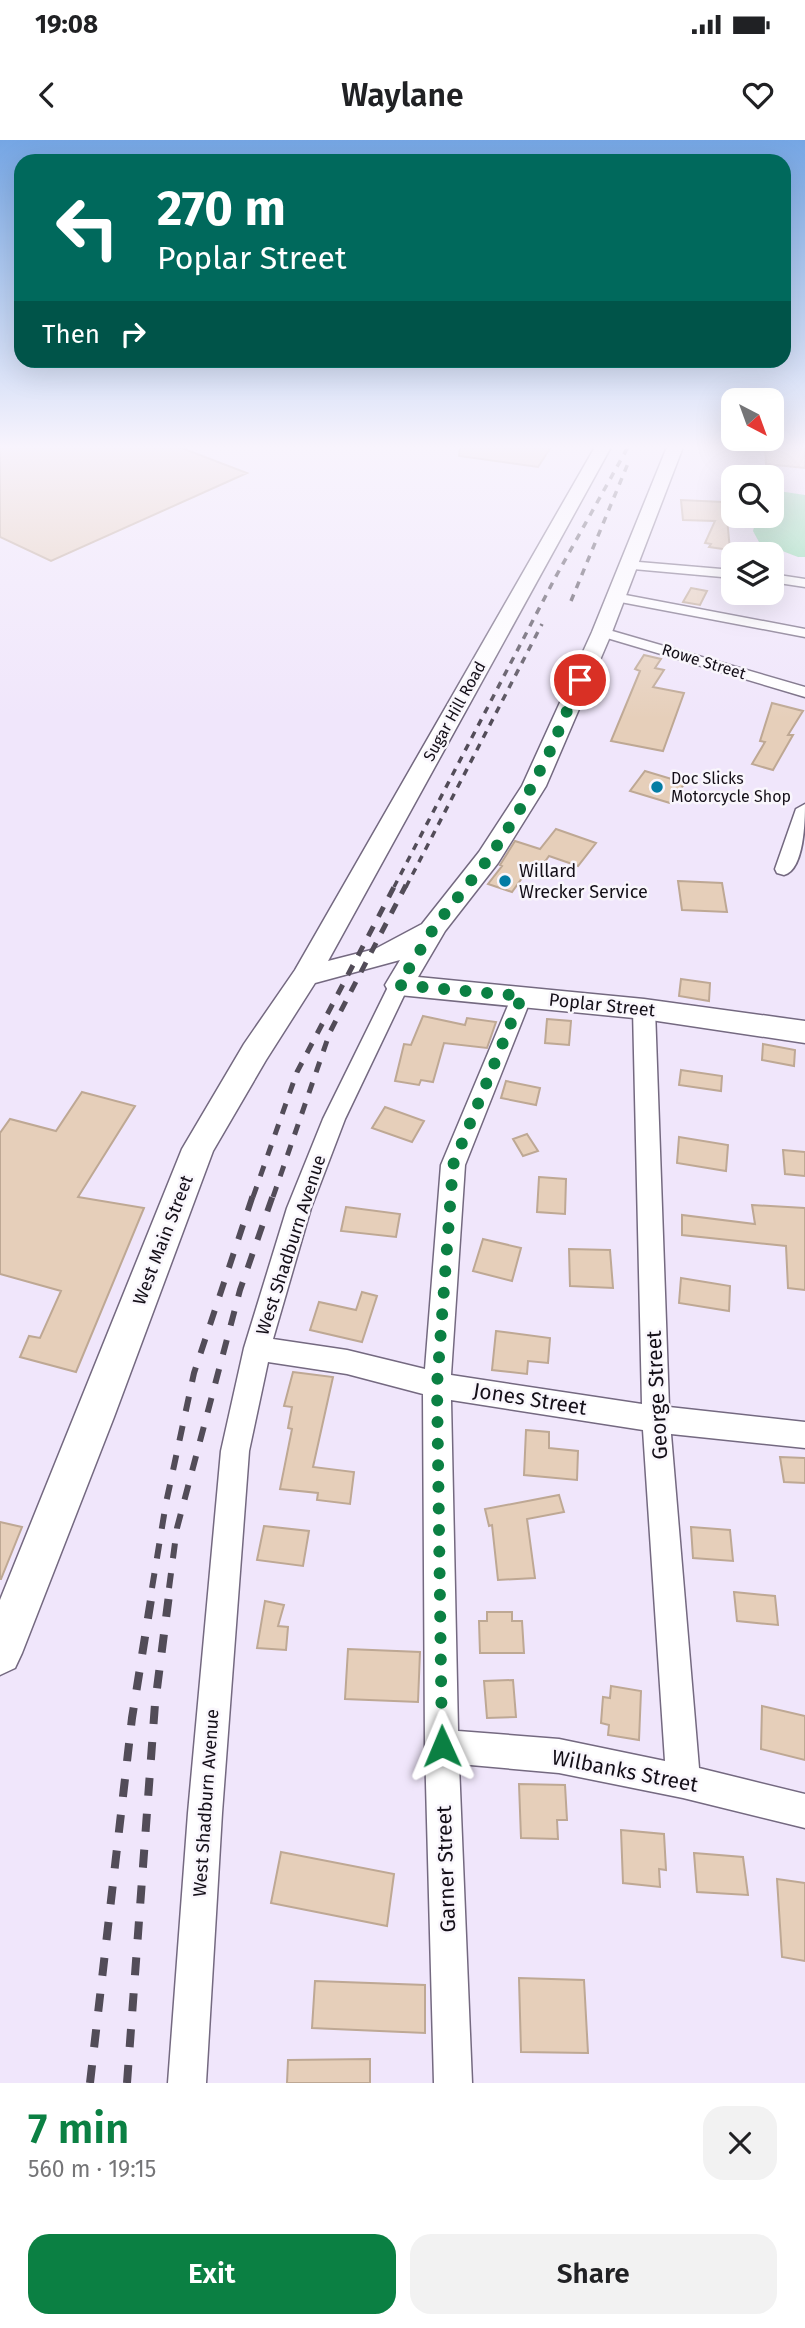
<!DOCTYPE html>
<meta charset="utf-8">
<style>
body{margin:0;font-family:"Fira Sans",sans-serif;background:#f2f2f2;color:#202124;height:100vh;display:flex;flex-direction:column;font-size:26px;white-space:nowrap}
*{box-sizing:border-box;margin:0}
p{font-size:23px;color:#757577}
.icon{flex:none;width:38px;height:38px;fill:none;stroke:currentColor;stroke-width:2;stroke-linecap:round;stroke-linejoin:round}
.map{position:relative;height:1943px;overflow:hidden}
.side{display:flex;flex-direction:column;background:#fff;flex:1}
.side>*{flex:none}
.banner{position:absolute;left:14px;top:14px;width:777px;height:214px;border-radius:21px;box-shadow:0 7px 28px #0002;background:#00695c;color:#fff;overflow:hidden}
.needle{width:46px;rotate:139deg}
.tools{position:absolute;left:721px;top:248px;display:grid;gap:14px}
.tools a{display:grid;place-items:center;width:63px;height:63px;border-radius:14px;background:#fff;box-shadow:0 7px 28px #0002;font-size:35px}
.pin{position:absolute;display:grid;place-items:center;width:60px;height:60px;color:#fff;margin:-30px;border:4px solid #fff;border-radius:50%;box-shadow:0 2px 7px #0007}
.me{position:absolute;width:77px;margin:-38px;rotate:359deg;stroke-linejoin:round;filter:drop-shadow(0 0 5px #0008)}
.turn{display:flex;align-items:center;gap:24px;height:147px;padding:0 28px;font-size:32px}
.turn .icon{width:91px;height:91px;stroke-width:2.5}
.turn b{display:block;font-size:49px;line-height:60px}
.then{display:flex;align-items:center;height:66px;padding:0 28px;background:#0003;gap:14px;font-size:26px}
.round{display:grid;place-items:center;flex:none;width:74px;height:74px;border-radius:21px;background:#f2f2f2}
.headline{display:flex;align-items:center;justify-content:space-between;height:119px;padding:0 28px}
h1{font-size:42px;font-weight:600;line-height:52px;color:#0b8043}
.button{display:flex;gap:14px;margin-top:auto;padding:14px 28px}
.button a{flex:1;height:80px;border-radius:21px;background:#0b8043;color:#fff;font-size:28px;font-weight:600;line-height:80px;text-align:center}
.button a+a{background:#f2f2f2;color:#202124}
.status{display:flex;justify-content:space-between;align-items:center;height:49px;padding:0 35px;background:#fff;direction:ltr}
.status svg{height:19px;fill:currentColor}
header{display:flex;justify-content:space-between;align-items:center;height:91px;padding:0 28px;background:#fff;font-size:32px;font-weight:600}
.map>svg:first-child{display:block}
.green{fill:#84dba7}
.building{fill:#e6cfba;stroke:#bea894;stroke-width:2}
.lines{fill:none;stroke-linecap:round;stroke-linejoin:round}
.street-casing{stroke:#746980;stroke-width:3}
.secondary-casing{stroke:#746980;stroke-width:3}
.street{fill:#fff;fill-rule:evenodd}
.secondary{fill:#fff;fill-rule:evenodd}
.rail-far3{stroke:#524c58;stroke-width:3.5;stroke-dasharray:7 7;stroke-linecap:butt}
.rail-far2{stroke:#524c58;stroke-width:5;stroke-dasharray:11 11;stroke-linecap:butt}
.rail-far1{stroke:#524c58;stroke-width:6;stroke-dasharray:15 15;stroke-linecap:butt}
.rail{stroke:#524c58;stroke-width:8;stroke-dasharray:18 18;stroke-linecap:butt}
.route{stroke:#0b8043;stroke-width:12;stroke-dasharray:0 21.6}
.poi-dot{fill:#037da4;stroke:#f9f6fc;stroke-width:2.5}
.labels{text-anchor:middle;stroke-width:5;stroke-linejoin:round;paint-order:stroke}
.far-street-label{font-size:16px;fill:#140f18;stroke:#f9f6fc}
.far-poi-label{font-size:16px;fill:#140f18;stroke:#f9f6fc;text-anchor:start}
.poi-label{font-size:18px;fill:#140f18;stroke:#f9f6fc;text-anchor:start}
.street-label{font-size:18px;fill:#140f18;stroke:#f9f6fc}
.near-street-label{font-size:21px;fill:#140f18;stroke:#f9f6fc}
</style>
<div class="status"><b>19:08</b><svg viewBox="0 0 49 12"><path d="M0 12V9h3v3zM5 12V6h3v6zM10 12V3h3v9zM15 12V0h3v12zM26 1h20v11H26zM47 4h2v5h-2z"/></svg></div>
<header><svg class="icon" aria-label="back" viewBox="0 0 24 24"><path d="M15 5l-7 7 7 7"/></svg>Waylane<svg class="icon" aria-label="heart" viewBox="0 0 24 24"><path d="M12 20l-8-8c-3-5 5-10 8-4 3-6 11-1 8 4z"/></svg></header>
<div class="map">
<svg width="805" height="1943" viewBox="0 0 805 1943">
<rect width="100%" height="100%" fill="#f0e6fb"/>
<path class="green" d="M 772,350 L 805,355 L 805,417 L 798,417 L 759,402 L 753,391 L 757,376 L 772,376 Z"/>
<path class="building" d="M 0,307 L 179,307 L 247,333 L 51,421 L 0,397 Z
M 460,307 L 551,307 L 538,327 L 459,316 Z
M 765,307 L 805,307 L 805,328 L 766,324 Z
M 725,357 L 730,410 L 709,407 L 711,404 L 705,403 L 715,381 L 683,380 L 681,360 L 723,362 Z
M 691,448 L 707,451 L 700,465 L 683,462 Z
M 644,515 L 661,519 L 655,528 L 664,530 L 653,547 L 684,553 L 663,611 L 611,601 L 640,531 L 635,529 Z
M 772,563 L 803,571 L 788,595 L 793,595 L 773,630 L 752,624 L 765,602 L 760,601 Z
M 645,631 L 685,643 L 670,663 L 630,651 Z
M 556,689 L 596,703 L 578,726 L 549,716 L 534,737 L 525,734 L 512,752 L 488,744 L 502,726 L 500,725 L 515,701 L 540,709 Z
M 678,741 L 722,743 L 727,772 L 682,770 Z
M 681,839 L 710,843 L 709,861 L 679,856 Z
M 423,876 L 465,885 L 467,878 L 496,882 L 487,908 L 444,903 L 433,942 L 421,940 L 419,945 L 395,941 L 404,904 L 411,905 Z
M 547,879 L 571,881 L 569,905 L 545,903 Z
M 763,904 L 795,910 L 794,926 L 762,920 Z
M 681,930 L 722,936 L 721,951 L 679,945 Z
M 506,941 L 540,948 L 536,965 L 501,958 Z
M 82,952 L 135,966 L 78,1057 L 144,1068 L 76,1232 L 20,1217 L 29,1196 L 40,1198 L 61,1151 L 0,1134 L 0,993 L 10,979 L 56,991 Z
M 385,967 L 424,981 L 412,1002 L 372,988 Z
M 527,994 L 538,1011 L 523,1016 L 513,999 Z
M 679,997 L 728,1005 L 726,1031 L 677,1023 Z
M 783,1010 L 805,1012 L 805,1036 L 785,1034 Z
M 539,1037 L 566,1039 L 565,1074 L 537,1072 Z
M 752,1065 L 805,1068 L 805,1150 L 788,1148 L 786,1106 L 682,1095 L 682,1075 L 755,1084 Z
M 346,1067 L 400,1074 L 396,1097 L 341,1091 Z
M 483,1099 L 521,1108 L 512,1141 L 473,1131 Z
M 569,1109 L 610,1110 L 613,1148 L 570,1146 Z
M 681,1138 L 730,1146 L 729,1171 L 679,1163 Z
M 362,1152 L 377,1156 L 362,1202 L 310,1190 L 319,1162 L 356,1170 Z
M 496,1191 L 550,1198 L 548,1223 L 528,1221 L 527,1234 L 492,1230 Z
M 293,1232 L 333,1237 L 313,1327 L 354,1332 L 350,1364 L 317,1360 L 318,1353 L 280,1349 L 292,1289 L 288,1288 L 292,1267 L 284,1266 Z
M 526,1290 L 549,1292 L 549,1308 L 578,1311 L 577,1340 L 524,1335 Z
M 780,1317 L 805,1318 L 805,1343 L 784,1342 Z
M 559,1355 L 564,1372 L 527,1379 L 535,1438 L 498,1440 L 492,1385 L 489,1386 L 485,1369 Z
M 0,1382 L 22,1387 L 1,1439 L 0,1439 Z
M 264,1386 L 309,1391 L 303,1426 L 257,1420 Z
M 691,1387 L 730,1390 L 733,1421 L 693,1418 Z
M 734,1452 L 775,1456 L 778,1485 L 737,1481 Z
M 265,1461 L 284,1465 L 278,1486 L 288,1487 L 286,1510 L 257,1508 Z
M 487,1472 L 512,1472 L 512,1481 L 522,1481 L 524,1513 L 480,1513 L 479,1481 L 487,1481 Z
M 348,1509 L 420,1512 L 418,1562 L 345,1559 Z
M 513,1540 L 516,1577 L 487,1578 L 484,1541 Z
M 611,1546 L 641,1551 L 639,1600 L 608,1595 L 609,1585 L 601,1583 L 603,1557 L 610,1558 Z
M 762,1566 L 805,1576 L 805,1620 L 761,1609 Z
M 519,1644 L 565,1645 L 567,1680 L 557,1680 L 558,1699 L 521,1698 Z
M 621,1690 L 664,1694 L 666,1730 L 659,1729 L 660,1747 L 623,1743 Z
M 281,1712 L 394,1734 L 387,1786 L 271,1763 Z
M 694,1713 L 743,1717 L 748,1755 L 697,1752 Z
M 777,1739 L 805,1743 L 805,1821 L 782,1817 Z
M 519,1838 L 584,1840 L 588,1913 L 521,1912 Z
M 315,1841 L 425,1845 L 425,1893 L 312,1888 Z
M 370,1919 L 370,1943 L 287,1943 L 288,1920 Z"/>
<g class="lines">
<defs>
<path id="street" d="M 627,421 L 733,430 L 733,438 L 622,428 L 620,425 Z
M 772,434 L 805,439 L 805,447 L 772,442 Z
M 615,453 L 805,489 L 805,497 L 610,460 L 608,457 Z
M 602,488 L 805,547 L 805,557 L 597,495 L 595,492 Z
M 805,664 C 805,681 804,730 784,735 L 777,733 L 775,729 L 796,669 Z
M 399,838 L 406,840 L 409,845 L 345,979 L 311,1068 L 273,1199 L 347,1210 L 425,1229 L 441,1025 L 512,856 L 515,851 L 522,849 L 529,851 L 532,856 L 465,1025 L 451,1235 L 642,1264 L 633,869 L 637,864 L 644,862 L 651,864 L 655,869 L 669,1267 L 805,1282 L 805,1308 L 671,1294 L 699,1628 L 805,1654 L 805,1688 L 683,1658 L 559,1633 L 459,1624 L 472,1943 L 434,1943 L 425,1606 L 423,1254 L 347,1234 L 268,1222 L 249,1311 L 222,1673 L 206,1943 L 168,1943 L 188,1673 L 221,1311 L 244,1208 L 287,1068 L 323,979 L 389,845 L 392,840 ZM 451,1260 L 643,1290 L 665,1621 L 559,1599 L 458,1591 Z"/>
<path id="secondary" d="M 595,307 L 611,307 L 328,821 L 375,809 L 422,784 L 479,712 L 522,646 L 592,492 L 667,307 L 683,307 L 612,492 L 546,646 L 498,723 L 445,791 L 418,837 L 644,859 L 805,881 L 805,903 L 644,879 L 399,855 L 389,852 L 385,845 L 400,820 L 315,843 L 266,920 L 213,1011 L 114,1277 L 22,1513 L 15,1528 L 0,1535 L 0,1460 L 182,1009 L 244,904 L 295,830 Z"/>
</defs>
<use href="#street" class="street-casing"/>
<use href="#secondary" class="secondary-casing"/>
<use href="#street" class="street"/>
<use href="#secondary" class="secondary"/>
<path class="rail-far3" d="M 571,461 L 629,321
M 394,747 L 555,438 L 628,307
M 406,747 L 542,484"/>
<path class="rail-far2" d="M 253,1057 L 297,932 L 395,745
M 273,1057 L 330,892 L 406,745"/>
<path class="rail-far1" d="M 152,1448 L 166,1363 L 194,1233 L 253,1055
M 169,1448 L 177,1388 L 240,1150 L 273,1055"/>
<path class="rail" d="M 90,1943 L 132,1578 L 153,1447
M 127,1943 L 155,1564 L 170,1447"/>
</g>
<linearGradient id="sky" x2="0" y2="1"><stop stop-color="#75a6e4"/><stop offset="0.53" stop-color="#f8f4fd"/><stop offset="1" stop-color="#f8f4fd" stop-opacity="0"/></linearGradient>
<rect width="805" height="579" fill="url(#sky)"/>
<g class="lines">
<path class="route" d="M 442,1606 L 437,1245 L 453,1025 L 522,856 L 399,845 L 435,786 L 489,718 L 518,673 L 551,609 L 580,540"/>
</g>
<g class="poi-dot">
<circle cx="657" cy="647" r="7"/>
<circle cx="505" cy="741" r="7"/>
</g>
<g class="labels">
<g class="far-street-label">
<text transform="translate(704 521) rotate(17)" y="6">Rowe Street</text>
<text transform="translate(454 571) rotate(-61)" y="6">Sugar Hill Road</text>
</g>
<g class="far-poi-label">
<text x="671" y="644">Doc Slicks<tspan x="671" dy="18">Motorcycle Shop</tspan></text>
</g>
<g class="poi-label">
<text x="519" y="737">Willard<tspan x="519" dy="21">Wrecker Service</tspan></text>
</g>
<g class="street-label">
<text transform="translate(602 865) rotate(6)" y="6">Poplar Street</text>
<text transform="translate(163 1100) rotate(-69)" y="6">West Main Street</text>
<text transform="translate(291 1105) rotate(-72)" y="6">West Shadburn Avenue</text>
<text transform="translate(206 1663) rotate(-86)" y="6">West Shadburn Avenue</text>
</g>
<g class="near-street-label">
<text transform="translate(657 1255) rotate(-93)" y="7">George Street</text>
<text transform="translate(530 1259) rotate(9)" y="7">Jones Street</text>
<text transform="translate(625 1631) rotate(11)" y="7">Wilbanks Street</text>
<text transform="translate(446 1729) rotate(-92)" y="7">Garner Street</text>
</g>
</g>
</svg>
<div class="tools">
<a><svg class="needle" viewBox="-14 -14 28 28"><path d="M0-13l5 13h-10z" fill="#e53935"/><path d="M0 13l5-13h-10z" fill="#757577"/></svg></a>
<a><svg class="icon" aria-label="search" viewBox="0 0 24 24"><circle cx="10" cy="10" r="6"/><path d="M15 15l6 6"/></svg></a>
<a><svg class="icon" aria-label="layers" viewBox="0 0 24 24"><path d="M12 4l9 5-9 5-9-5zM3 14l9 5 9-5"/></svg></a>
</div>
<div class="pin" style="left:580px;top:540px;background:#d93025"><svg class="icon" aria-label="arrive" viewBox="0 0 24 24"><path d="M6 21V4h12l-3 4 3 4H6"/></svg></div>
<svg class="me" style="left:442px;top:1606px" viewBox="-20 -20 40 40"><path d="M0-17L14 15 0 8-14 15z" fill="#0b8043" stroke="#fff" stroke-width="4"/></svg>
<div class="banner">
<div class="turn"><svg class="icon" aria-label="left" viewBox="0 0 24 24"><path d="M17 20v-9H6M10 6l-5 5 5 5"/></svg><div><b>270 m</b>Poplar Street</div></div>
<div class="then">Then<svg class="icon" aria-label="right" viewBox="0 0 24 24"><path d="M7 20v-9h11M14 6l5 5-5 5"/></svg></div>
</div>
</div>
<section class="side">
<div class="headline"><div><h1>7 min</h1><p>560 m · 19:15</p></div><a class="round"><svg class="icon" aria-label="close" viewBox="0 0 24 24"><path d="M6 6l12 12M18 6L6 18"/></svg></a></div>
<div class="button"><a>Exit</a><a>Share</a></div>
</section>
